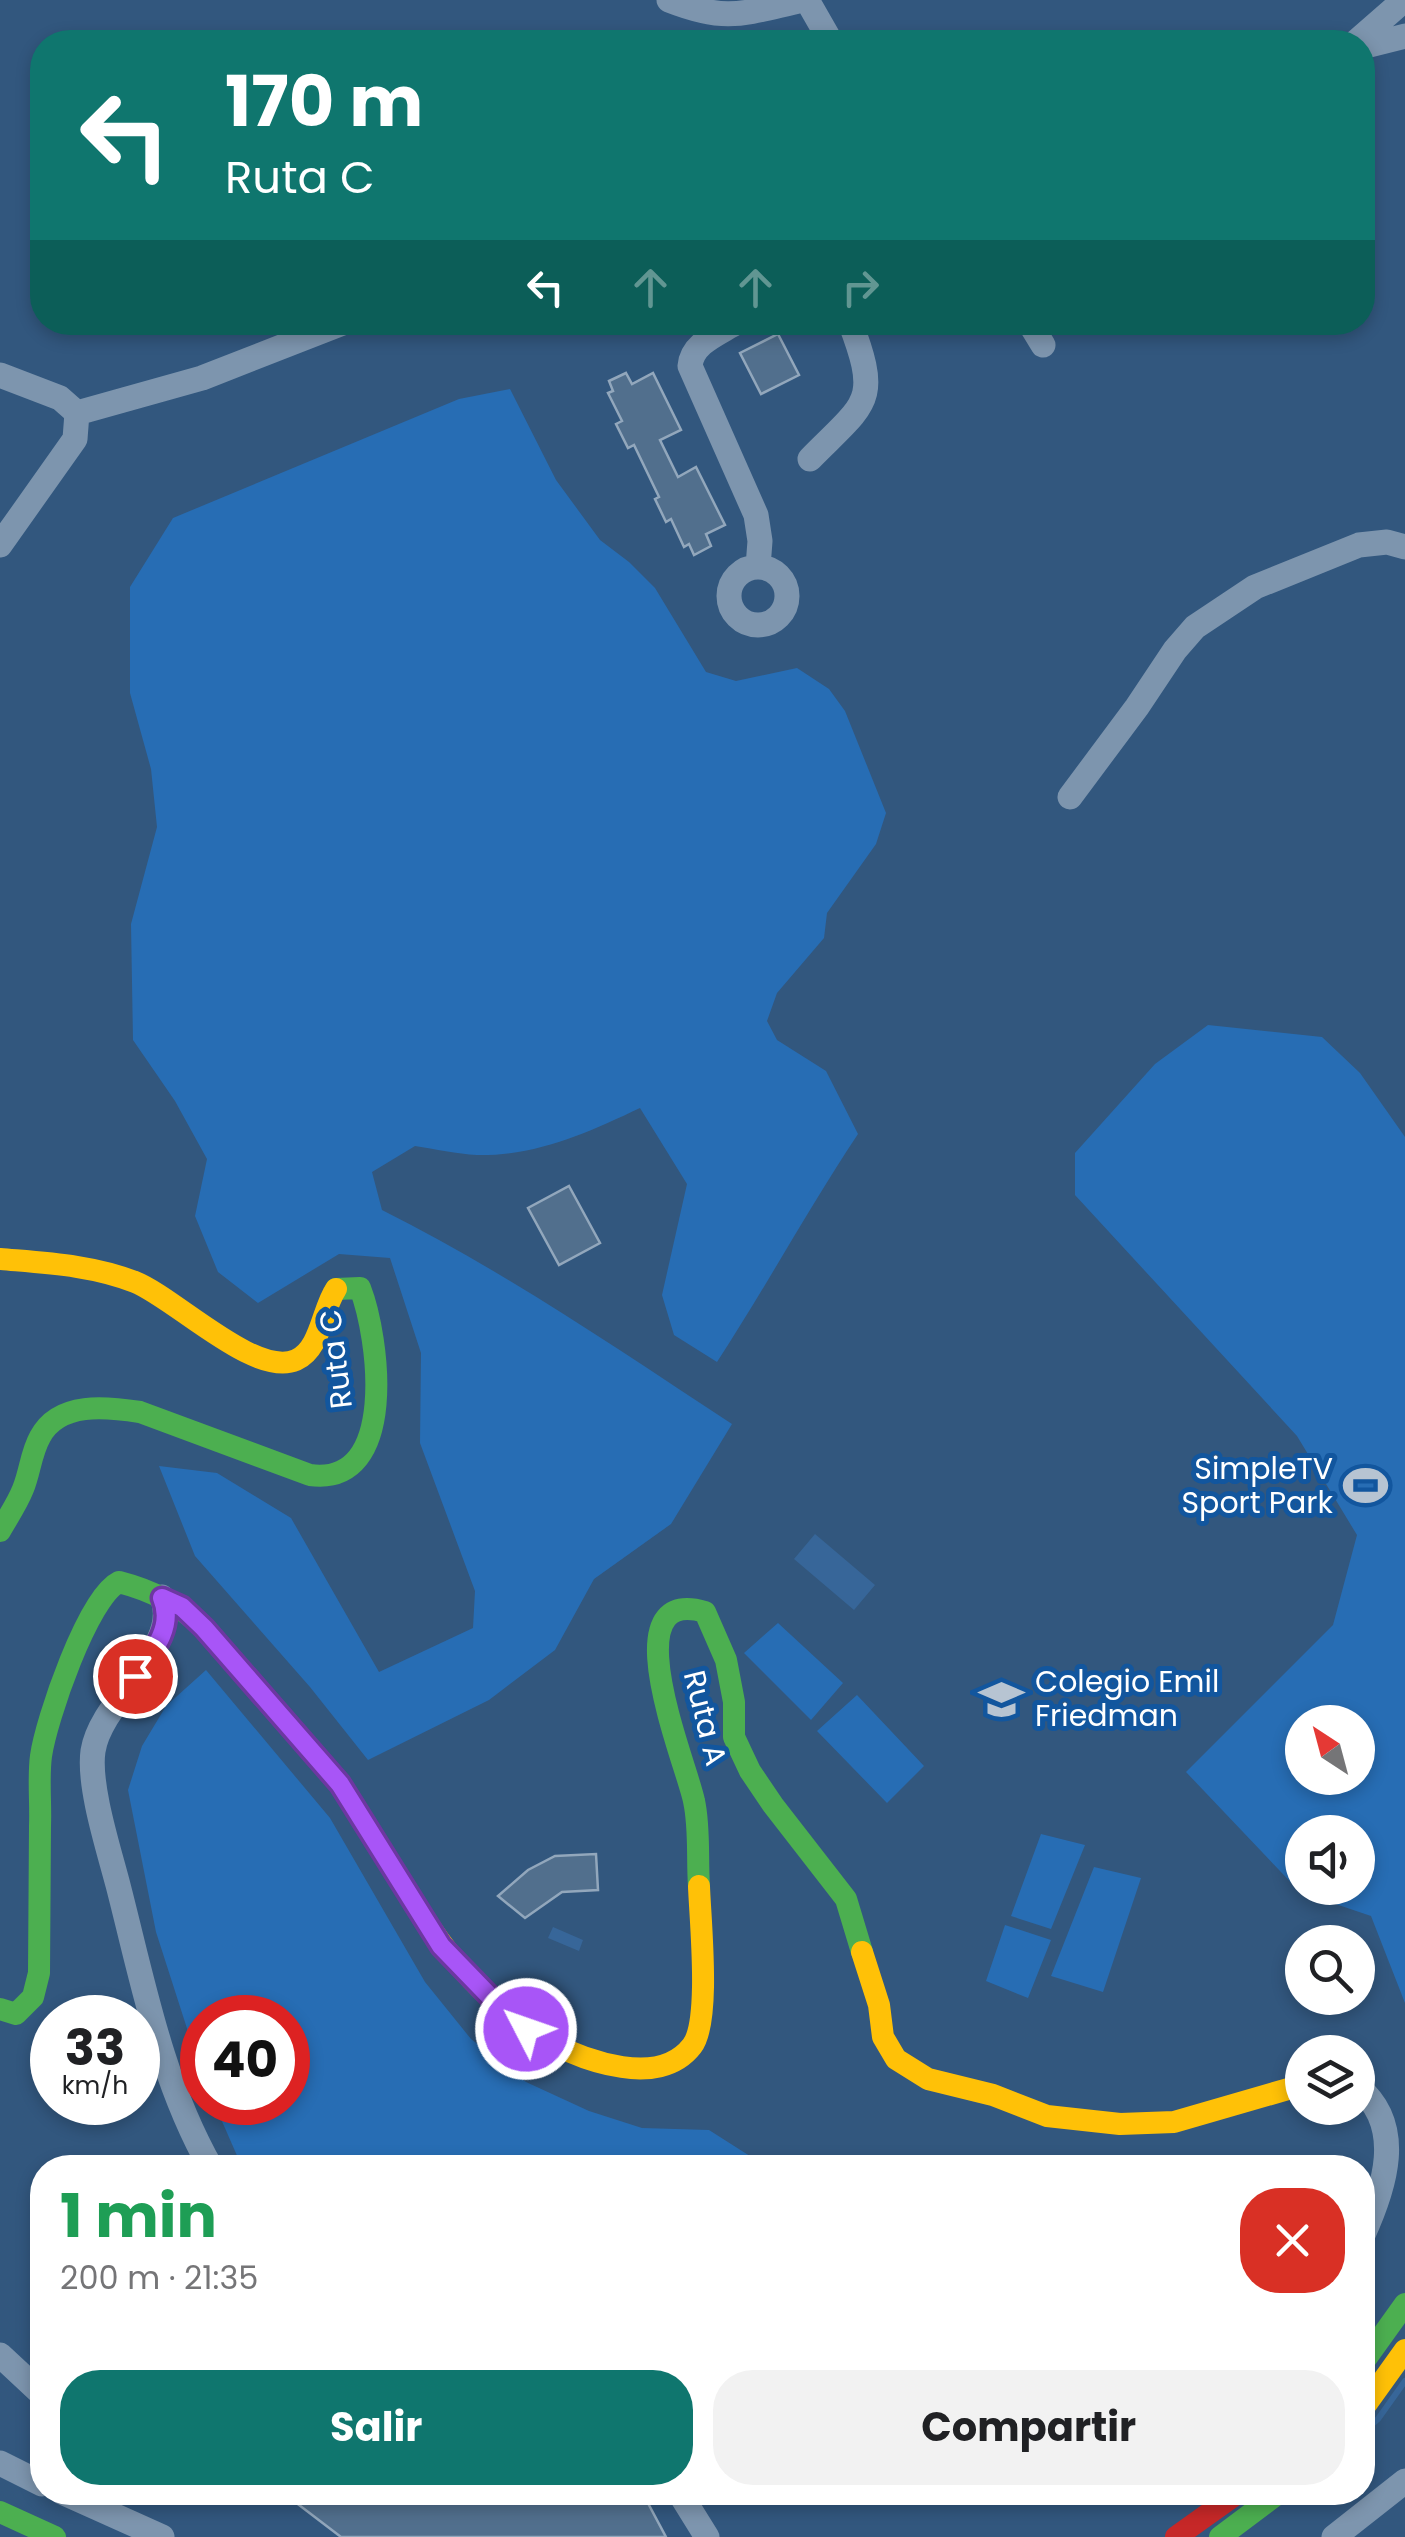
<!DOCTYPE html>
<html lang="es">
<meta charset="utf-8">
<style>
body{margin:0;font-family:Poppins,sans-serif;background:#f2f2f2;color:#202124;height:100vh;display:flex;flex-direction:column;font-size:38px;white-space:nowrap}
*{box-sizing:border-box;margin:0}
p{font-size:32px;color:#757577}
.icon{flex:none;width:55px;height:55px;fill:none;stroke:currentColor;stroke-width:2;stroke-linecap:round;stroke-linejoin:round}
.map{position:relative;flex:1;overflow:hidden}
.sheet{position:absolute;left:30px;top:2155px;width:1345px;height:350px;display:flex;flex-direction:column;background:#fff;border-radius:40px;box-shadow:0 5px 15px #0003}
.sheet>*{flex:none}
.top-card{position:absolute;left:30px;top:30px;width:1345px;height:305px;border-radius:40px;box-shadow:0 5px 15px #0003;background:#0f766e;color:#fff;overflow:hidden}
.needle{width:65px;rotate:324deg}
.controls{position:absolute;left:1285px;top:1705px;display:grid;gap:20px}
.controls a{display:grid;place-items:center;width:90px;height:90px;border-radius:50%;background:#fff;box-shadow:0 5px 15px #0003;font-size:50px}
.speed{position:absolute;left:30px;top:1995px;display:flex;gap:20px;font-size:50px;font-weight:700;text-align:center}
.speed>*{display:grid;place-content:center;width:130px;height:130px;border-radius:50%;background:#fff;box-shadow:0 5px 15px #0003;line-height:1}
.speed small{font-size:25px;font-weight:400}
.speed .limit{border:15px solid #d22;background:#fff;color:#111}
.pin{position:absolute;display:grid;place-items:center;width:85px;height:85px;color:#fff;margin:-42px;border:5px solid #fff;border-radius:50%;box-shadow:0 2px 10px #0007}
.me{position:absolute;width:110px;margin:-55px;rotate:311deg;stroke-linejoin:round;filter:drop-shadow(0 0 8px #0008)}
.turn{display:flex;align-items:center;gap:35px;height:210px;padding:0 30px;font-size:45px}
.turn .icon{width:130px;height:130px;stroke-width:2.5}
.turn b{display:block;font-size:70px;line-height:85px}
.lanes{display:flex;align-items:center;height:95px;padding:0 30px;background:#0003;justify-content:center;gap:50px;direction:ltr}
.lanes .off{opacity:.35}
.round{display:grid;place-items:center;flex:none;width:105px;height:105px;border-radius:40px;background:#f2f2f2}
.headline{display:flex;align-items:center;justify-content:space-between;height:170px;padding:0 30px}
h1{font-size:60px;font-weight:700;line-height:75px;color:#1e9e55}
.primary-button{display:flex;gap:20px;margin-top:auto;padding:20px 30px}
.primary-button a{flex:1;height:115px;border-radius:40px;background:#0f766e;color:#fff;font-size:40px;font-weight:700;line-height:115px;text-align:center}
.primary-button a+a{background:#f2f2f2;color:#202124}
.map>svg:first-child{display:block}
.green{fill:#276db4;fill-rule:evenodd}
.water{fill:#376699}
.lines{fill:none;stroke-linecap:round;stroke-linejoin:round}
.stream{stroke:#376699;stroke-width:6}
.building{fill:#516f8d;stroke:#92a7bc;stroke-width:2.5}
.street{stroke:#7d95ae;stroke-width:25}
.fast{stroke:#4caf50;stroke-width:22}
.slow{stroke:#ffc107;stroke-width:22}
.jam{stroke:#c62828;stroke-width:22}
.route-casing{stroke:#6d37a1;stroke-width:25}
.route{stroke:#a855f7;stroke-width:18}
.labels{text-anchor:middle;stroke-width:10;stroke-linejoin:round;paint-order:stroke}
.street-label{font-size:30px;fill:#fff;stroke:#12569e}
.poi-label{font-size:30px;fill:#fff;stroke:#12569e;text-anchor:end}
</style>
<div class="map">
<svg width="1405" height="2537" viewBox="0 0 1405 2537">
<rect width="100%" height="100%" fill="#32577e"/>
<path class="green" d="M 510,389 L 556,480 L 600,540 L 629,562 L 655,588 L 706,672 L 736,681 L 797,668 L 829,689 L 845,711 L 886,813 L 876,844 L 827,913 L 824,938 L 777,993 L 767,1021 L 777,1040 L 826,1071 L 858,1134 C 808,1209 766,1287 717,1362 L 674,1335 L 662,1295 L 687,1184 L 640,1108 C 587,1133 537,1156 477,1155 C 457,1154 435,1149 415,1146 L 372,1172 L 382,1210 C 504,1271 618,1349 732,1424 L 671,1524 L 594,1579 L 555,1650 L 489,1700 L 368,1760 L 310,1687 L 195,1556 L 159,1466 L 217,1473 L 291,1518 L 379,1672 L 473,1628 L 475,1591 L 420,1443 L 421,1353 L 390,1258 L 339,1254 L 258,1303 L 218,1272 L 195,1216 L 207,1159 L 175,1101 L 133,1040 L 131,924 L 157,827 L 151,769 L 130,693 L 130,587 L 173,518 L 459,399 Z
M 1208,1025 L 1322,1037 L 1360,1073 L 1405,1137 L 1405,2003 L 1371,1916 L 1300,1892 L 1186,1772 L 1333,1625 L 1357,1535 L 1297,1436 L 1075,1195 L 1075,1153 L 1155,1064 ZM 1302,1722 L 1358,1722 L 1358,1778 L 1302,1778 ZM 1302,1832 L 1358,1832 L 1358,1888 L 1302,1888 Z
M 778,1623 L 843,1683 L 811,1720 L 744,1653 Z
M 206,1670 L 330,1818 L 425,1982 L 471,2039 L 526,2082 L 589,2111 L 642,2128 L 709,2130 L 767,2167 L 242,2167 L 214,2103 L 288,2102 L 288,2018 L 202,2018 L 202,2075 L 156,1932 L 128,1790 L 142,1746 L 166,1706 Z
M 857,1695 L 924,1766 L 887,1803 L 817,1731 Z
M 1041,1834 L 1085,1845 L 1051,1929 L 1011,1916 Z
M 1094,1867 L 1141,1878 L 1103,1992 L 1051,1976 Z
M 1005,1925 L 1051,1940 L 1028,1998 L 986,1981 Z
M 718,2493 L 767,2493 L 763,2500 L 723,2502 Z"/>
<path class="water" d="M 815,1534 L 875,1585 L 854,1610 L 794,1559 Z
M 553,1927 L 583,1940 L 579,1951 L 548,1938 Z"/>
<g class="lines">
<path class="stream" d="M 1362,2433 L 1378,2419 L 1405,2381"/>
</g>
<path class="building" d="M 778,334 L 799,375 L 761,394 L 740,353 Z
M 626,373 L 632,384 L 653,373 L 681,430 L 660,440 L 678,477 L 696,467 L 725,525 L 706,534 L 711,546 L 694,555 L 689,544 L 684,547 L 671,519 L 666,522 L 655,499 L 659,497 L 634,445 L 628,448 L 616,424 L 622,421 L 608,393 L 613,391 L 609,381 Z
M 569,1186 L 600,1243 L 559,1265 L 528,1208 Z
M 596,1854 L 598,1890 L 562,1892 L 525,1918 L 498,1896 L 528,1870 L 555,1856 Z
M 282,2492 L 642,2492 L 666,2537 L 341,2537 Z"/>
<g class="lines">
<path class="street" d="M 669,0 C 728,23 744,13 803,0
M 807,0 L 831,42
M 1356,42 L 1404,0
M 1362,47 L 1405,36
M 737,322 C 718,334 692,343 690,366 L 756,515 L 760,541 L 758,567
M 1029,322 L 1043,345
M 0,375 L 60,398 L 77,413
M 77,413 L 202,378 L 345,322
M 810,459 C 866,402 881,403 850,322
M 0,545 L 75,439 L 77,413
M729 596a29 29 0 1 1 58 0a29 29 0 1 1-58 0Z
M 1070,797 L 1137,707 L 1175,650 L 1195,627 L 1255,587 L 1359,545 L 1387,542 L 1405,547
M 162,1597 C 183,1646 101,1699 93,1751 C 88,1786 109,1850 118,1885 C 143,1982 161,2080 211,2168
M 1358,2087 C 1405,2126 1385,2187 1362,2237
M 0,2355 L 42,2394
M 0,2463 L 42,2484
M 62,2492 L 162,2537
M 679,2492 L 707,2537
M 1334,2537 L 1405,2481"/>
<path class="fast" d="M 0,1531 C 8,1517 17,1504 23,1489 C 30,1472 31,1453 40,1437 C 59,1401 107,1407 140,1412 L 310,1475 C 399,1487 379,1337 360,1288 L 336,1289
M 699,1886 C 697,1859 700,1828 694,1801 C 687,1765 610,1584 705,1612 L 726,1660 L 734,1702 L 734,1737 L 750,1771 L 773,1805 L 846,1899 L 862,1952
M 0,2009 L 16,2014 L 33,1997 L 39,1973 C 39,1924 40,1875 40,1826 C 41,1803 38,1778 41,1756 C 46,1720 88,1597 119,1582 C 154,1591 177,1604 204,1628 L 340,1784 L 421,1913
M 1362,2364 L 1405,2304
M 0,2512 L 55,2537
M 1220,2537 L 1280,2492"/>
<path class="slow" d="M 0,1259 C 46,1263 92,1265 135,1282 C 175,1298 255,1378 296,1360 C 321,1349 322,1309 336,1289
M 421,1913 C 465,1984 537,2054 622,2067 C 647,2071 675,2068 692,2046 C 711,2022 700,1919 699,1886
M 862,1952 L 879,2005 L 883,2037 L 896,2059 L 928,2079 L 993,2095 L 1047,2116 L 1120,2124 L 1174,2122 L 1302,2085
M 1362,2410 L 1405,2350"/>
<path class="jam" d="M 1176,2537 L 1239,2492"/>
</g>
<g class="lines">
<defs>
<path id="route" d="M 135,1676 C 152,1653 175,1627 162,1598 L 182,1607 L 204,1628 L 340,1784 L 441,1946 L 500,2007 L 526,2029"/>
</defs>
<use href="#route" class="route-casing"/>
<use href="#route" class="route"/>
</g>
<defs>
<symbol id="stadium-bare" viewBox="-9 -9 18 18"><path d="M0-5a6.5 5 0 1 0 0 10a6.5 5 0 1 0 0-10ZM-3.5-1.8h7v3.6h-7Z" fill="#b7c4d2" stroke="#12569e" stroke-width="2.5" paint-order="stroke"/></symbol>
<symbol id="school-bare" viewBox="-9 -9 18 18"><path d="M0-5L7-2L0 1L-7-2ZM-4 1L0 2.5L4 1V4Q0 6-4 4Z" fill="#b7c4d2" stroke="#12569e" stroke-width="2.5" paint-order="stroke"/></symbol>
</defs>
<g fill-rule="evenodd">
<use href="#stadium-bare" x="1334" y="1454" width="63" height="63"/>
<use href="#school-bare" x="970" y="1668" width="63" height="63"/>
</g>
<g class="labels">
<g class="street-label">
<text transform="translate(336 1359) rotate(-97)" y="10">Ruta C</text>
<text transform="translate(705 1718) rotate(76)" y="10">Ruta A</text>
</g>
<g class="poi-label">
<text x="1333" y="1479">SimpleTV<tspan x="1333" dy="34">Sport Park</tspan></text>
<text x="1035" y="1692" text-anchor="start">Colegio Emil<tspan x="1035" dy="34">Friedman</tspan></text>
</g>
</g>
</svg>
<div class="controls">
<a><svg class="needle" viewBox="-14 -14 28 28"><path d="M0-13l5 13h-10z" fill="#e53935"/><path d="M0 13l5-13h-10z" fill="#757577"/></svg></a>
<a><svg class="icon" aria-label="sound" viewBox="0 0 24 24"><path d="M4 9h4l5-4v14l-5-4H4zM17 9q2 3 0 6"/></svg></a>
<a><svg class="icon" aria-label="search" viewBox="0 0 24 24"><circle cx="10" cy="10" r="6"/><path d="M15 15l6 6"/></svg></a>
<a><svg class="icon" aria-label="layers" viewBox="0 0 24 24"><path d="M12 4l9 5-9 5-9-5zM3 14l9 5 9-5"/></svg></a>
</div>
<div class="speed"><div>33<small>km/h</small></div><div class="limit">40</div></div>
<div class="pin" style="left:135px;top:1676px;background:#d93025"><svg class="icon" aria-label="arrive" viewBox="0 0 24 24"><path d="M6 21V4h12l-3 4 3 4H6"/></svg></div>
<svg class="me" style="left:526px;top:2029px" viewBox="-20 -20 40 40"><circle r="17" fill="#a855f7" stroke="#fff" stroke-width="3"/><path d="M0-11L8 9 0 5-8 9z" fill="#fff"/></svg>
<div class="top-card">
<div class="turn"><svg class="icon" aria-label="left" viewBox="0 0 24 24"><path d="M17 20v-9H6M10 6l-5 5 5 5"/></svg><div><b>170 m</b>Ruta C</div></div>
<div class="lanes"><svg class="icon" aria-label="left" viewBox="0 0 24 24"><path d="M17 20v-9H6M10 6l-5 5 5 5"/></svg><svg class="icon off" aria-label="ahead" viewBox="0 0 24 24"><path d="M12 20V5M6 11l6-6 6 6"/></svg><svg class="icon off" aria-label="ahead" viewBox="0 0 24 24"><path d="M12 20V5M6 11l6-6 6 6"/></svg><svg class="icon off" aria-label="right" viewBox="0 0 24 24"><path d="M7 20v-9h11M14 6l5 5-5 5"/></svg></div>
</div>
<section class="sheet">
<div class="headline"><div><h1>1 min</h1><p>200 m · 21:35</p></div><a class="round" style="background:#d93025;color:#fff"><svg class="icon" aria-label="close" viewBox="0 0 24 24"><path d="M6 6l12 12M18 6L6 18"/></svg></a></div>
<div class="primary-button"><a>Salir</a><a>Compartir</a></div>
</section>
</div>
